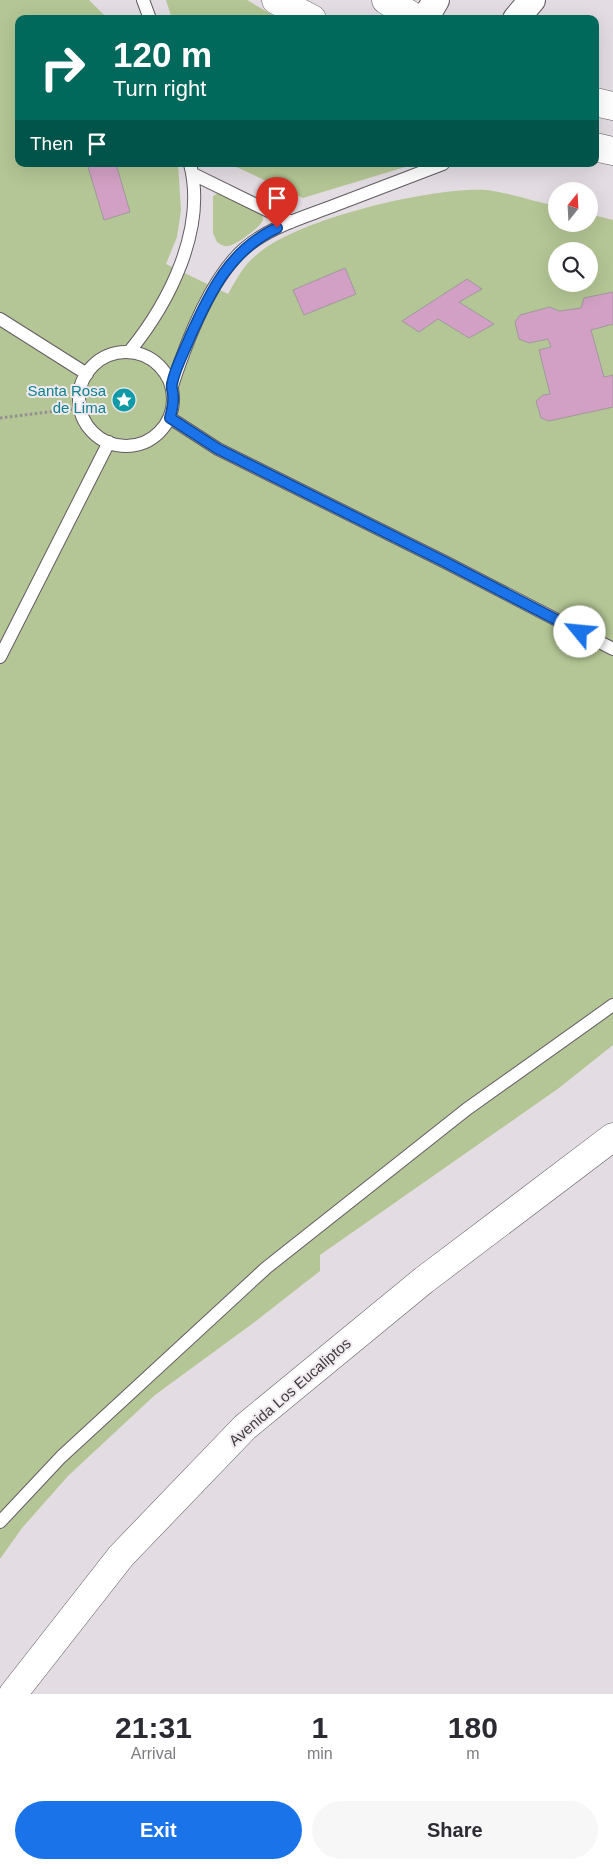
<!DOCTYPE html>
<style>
body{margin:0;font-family:Arial,sans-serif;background:#f7f7f7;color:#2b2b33;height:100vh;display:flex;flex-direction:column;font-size:19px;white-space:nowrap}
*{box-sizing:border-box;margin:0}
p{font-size:16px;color:#7c7c81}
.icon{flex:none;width:28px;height:28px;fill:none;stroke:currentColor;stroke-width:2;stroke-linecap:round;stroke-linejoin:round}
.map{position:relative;height:1694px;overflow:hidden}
.details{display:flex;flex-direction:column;background:#fff;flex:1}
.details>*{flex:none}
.guide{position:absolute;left:15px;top:15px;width:584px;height:152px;border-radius:10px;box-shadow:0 5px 20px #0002;background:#00695c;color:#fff;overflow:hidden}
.needle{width:32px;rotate:18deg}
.fabs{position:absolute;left:548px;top:182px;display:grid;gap:10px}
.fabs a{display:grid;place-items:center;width:50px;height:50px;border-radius:50%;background:#fff;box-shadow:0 5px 20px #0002;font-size:25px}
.pin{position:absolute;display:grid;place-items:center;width:42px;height:42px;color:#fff;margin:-51px -21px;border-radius:50% 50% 50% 0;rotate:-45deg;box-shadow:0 0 5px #0007}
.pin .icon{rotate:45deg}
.me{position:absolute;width:55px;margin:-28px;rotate:298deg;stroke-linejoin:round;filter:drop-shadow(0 0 4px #0008)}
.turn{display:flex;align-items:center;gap:18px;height:105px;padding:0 15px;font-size:22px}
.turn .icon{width:65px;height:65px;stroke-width:2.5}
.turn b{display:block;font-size:35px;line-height:42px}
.then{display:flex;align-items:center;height:48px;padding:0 15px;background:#0003;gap:10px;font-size:19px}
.eta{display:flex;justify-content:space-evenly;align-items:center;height:85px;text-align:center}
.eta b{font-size:30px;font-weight:700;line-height:35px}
.button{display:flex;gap:10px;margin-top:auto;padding:10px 15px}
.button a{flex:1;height:58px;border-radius:30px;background:#1a73e8;color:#fff;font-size:20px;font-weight:700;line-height:58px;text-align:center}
.button a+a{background:#f7f7f7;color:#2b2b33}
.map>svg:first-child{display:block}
.green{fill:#b4c695;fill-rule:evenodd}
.building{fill:#d2a0c4;stroke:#a0989d}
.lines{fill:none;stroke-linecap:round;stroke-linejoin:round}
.lane-casing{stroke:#625c62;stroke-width:14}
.street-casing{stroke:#625c62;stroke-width:28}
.secondary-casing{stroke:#625c62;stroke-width:29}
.path{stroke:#948f93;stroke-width:3;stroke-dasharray:2.5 2.5;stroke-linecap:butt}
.lane{stroke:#fff;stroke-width:12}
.street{stroke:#fff;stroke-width:26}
.secondary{stroke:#fff;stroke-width:28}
.route-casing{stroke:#114b97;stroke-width:12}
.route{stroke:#1a73e8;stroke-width:9}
.labels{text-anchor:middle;stroke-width:4;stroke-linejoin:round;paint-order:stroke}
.culture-label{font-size:15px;fill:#0d838f;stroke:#f0e9ef;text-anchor:end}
.street-label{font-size:15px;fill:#3e3b3d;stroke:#f0e9ef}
</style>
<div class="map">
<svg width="613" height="1694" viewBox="0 0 613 1694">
<rect width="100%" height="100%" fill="#e3dce2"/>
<path class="green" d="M 0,0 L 89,0 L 108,19 L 19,19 L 19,164 L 178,164 L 181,210 L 177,237 L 166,264 L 228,294 C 238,277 243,265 260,252 C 302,218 432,187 486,190 C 506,192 536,202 556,206 L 556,224 L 589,224 L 589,214 L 613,220 L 613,1045 L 559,1088 L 320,1255 L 320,1271 L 252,1324 L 155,1395 L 68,1476 L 22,1528 L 0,1559 ZM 556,251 L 589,251 L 589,284 L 556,284 Z
M 166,0 L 247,0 L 279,19 L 172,19 Z
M 230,164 L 415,164 L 303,198 Z
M 218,193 L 261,212 C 262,215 263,217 263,220 C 261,227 235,246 228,246 C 224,247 220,244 217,242 L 213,233 L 213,196 Z"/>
<path class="building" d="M 98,164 L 116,164 L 130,212 L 104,220 L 88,167 Z
M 345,268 L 356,294 L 304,315 L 293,290 Z
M 467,279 L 482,289 L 459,302 L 494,324 L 469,338 L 438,319 L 419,332 L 402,321 Z
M 613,292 L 613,324 L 591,330 L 604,377 L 613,375 L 613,407 L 549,421 L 541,418 L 536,401 L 543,395 L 550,394 L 539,350 L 551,347 L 548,339 L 529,343 L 519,339 L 515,322 L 520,315 L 550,307 L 559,311 L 581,308 L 584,298 Z"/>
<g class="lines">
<defs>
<path id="lane" d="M 143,0 L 150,19
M 193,174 L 291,222
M 0,319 L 87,374
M 129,352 C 169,303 207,229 190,164
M79 399a47 47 0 1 1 94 0a47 47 0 1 1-94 0Z
M 172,386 C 186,343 210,279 244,249 C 269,227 302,218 333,206 C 369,192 406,178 443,164
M 170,418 L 218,449 L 445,562 L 613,649
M 0,657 L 109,442
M 0,1522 L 61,1457 L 266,1268 L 467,1109 L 613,1005"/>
<path id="street" d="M 425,19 L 436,0
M 516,19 L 532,0"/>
<path id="secondary" d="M 276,0 L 312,19
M 386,0 L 417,19
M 595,102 L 613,106
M 595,147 L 613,151
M 13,1694 L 121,1556 L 245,1427 L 424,1280 L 613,1137"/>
</defs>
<use href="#lane" class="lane-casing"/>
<use href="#street" class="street-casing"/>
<use href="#secondary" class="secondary-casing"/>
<path class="path" d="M 0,418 L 80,408"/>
<use href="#lane" class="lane"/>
<use href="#street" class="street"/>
<use href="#secondary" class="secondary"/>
</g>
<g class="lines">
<defs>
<path id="route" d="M 277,228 C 230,250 210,292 190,337 C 184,352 175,368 172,384 C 171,388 173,391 173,395 C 174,403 172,410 170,418 L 218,449 L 445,562 L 580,632"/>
</defs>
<use href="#route" class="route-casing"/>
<use href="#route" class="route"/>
</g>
<defs>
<symbol id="sight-disc" viewBox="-11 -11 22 22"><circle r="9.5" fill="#0f9aa8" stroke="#f0e9ef"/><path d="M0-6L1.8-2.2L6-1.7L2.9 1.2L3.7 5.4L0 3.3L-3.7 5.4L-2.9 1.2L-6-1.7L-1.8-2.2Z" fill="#fff"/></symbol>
</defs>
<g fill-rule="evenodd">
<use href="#sight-disc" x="110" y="386" width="28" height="28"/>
</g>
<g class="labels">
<g class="culture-label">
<text x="106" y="396">Santa Rosa<tspan x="106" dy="17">de Lima</tspan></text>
</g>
<g class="street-label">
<text transform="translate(290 1392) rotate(-41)" y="5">Avenida Los Eucaliptos</text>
</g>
</g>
</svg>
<div class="fabs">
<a><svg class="needle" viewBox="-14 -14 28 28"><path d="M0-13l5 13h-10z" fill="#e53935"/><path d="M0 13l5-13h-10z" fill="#7c7c81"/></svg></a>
<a><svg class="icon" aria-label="search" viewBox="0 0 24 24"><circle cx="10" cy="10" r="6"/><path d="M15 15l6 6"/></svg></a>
</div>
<div class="pin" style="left:277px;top:228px;background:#d93025"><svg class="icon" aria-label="arrive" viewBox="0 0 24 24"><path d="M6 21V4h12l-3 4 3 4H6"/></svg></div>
<svg class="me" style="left:580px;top:632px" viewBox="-20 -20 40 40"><circle r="19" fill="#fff"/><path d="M0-13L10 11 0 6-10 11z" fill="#1a73e8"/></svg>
<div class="guide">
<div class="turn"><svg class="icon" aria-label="right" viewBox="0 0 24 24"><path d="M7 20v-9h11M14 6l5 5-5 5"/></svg><div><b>120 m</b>Turn right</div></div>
<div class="then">Then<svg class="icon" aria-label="arrive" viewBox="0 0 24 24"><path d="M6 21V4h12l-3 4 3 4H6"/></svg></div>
</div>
</div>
<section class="details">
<div class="eta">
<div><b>21:31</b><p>Arrival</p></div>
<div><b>1</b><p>min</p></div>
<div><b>180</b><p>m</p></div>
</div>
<div class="button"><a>Exit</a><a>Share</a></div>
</section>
